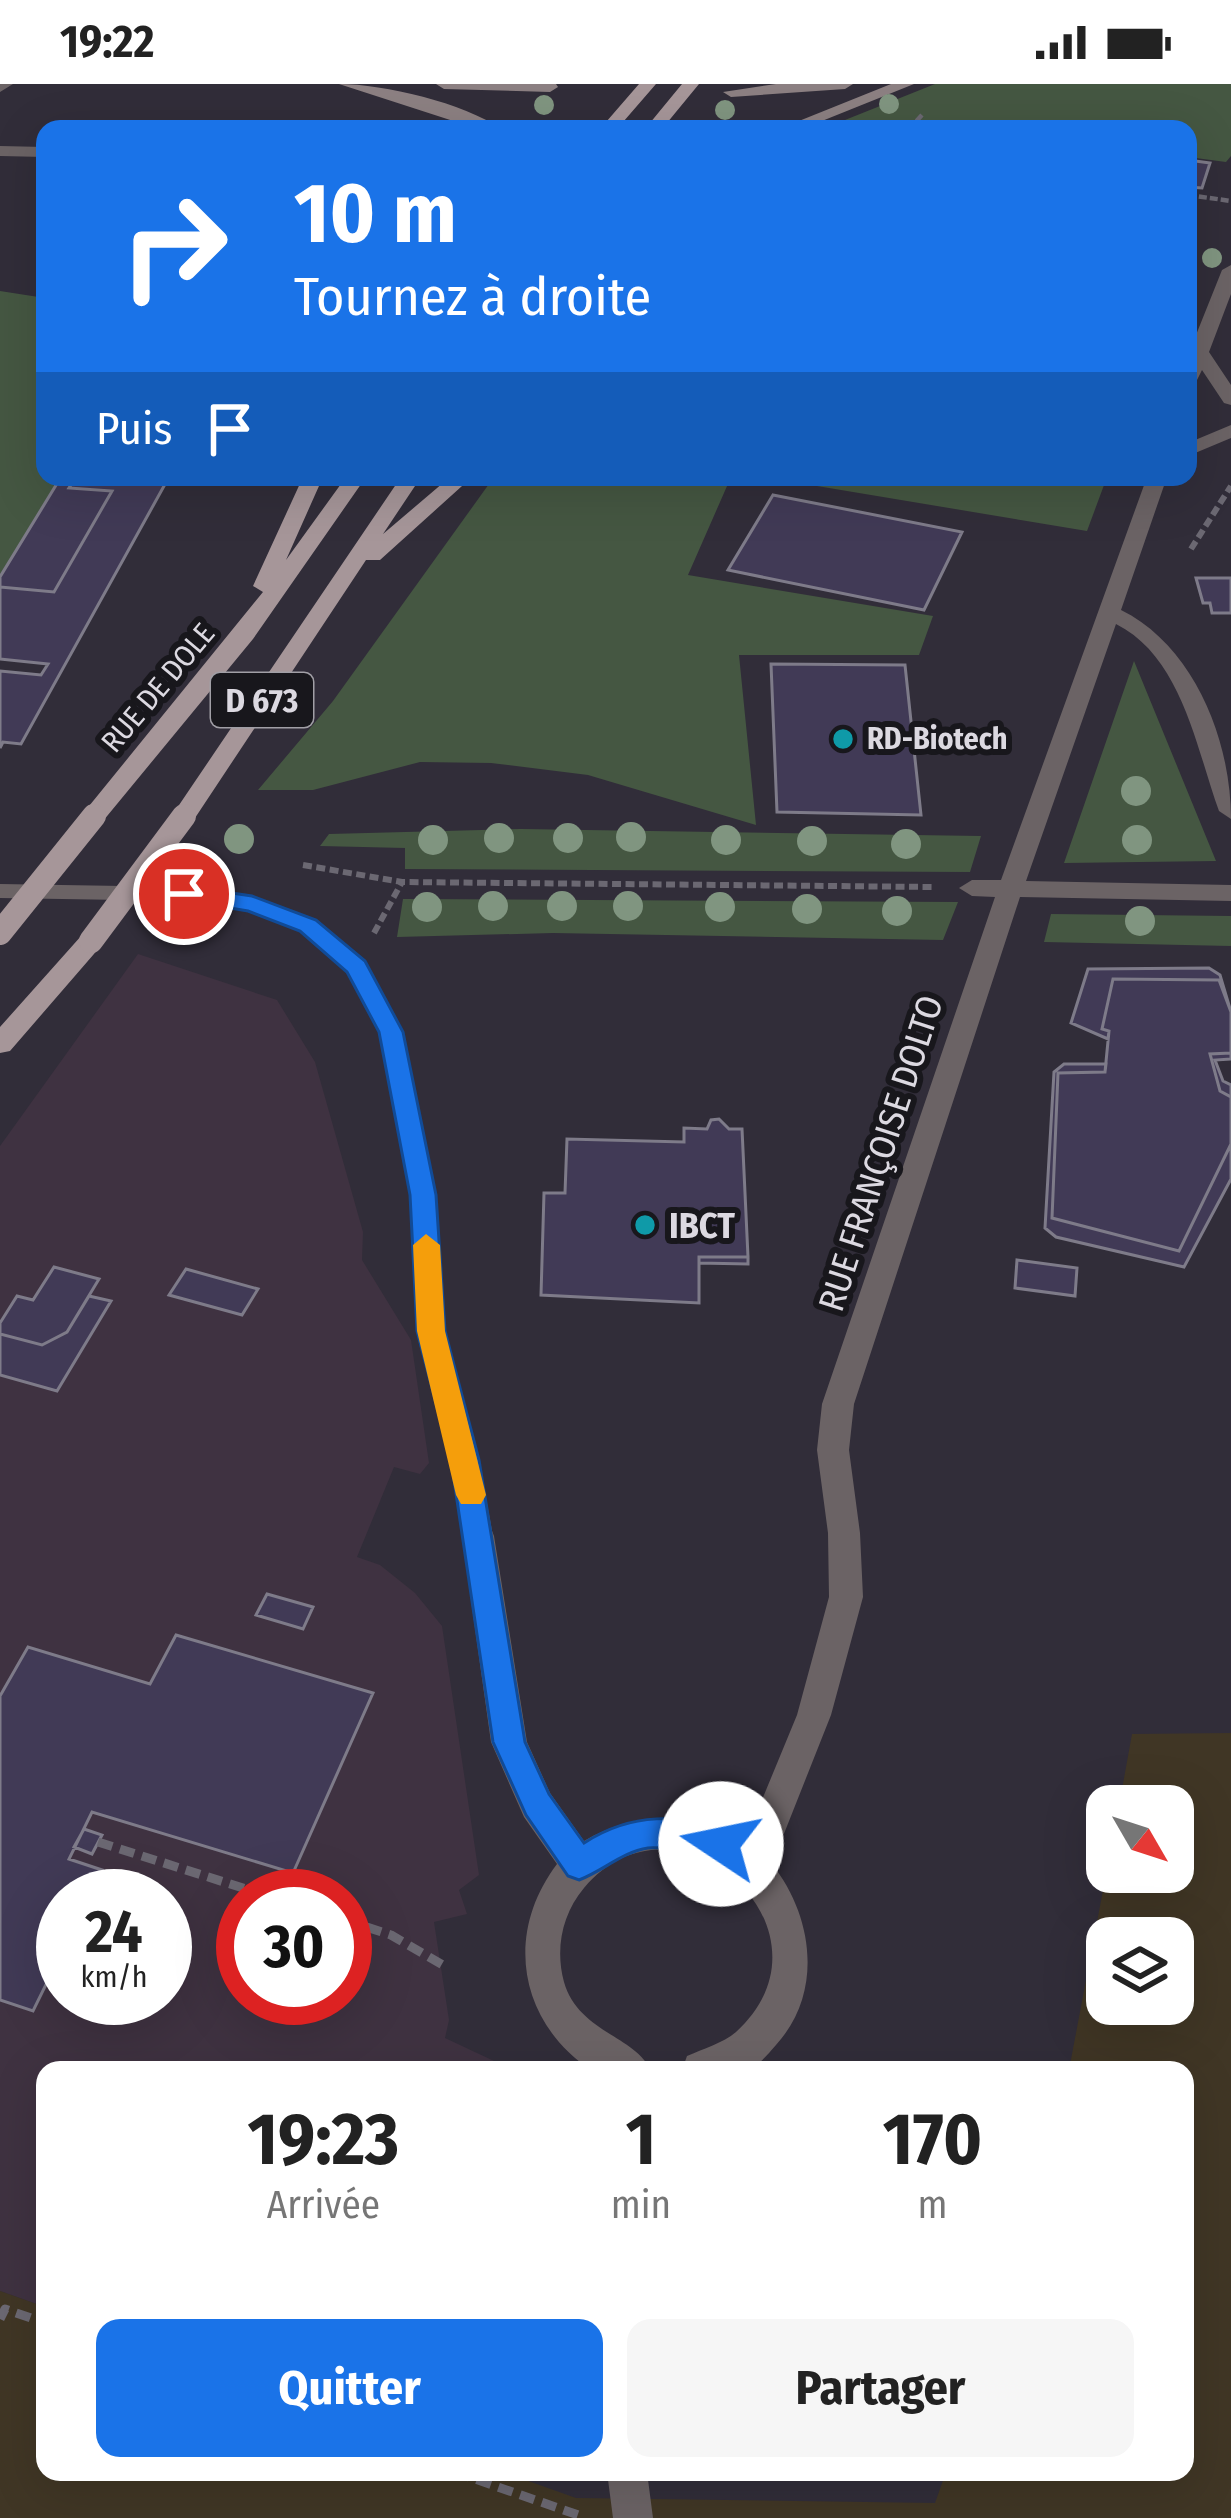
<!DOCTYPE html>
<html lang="fr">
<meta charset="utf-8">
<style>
body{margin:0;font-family:"Fira Sans Condensed",sans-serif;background:#f6f6f6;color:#222;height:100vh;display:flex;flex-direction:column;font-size:45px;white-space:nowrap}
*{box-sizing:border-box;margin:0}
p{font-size:39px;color:#767676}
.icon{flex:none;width:66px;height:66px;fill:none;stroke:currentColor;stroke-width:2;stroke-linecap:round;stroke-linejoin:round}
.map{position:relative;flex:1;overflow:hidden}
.sheet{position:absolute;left:36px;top:1977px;width:1158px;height:420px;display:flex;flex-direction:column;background:#fff;border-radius:24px;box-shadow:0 12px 48px #0002}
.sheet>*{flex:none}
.top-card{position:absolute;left:36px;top:36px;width:1161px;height:366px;border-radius:24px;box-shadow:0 12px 48px #0002;background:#1a73e8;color:#fff;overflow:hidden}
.needle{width:78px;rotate:129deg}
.fabs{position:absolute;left:1086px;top:1701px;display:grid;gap:24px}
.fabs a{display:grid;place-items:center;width:108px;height:108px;border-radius:24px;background:#fff;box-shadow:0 12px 48px #0002;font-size:60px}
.speed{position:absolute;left:36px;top:1785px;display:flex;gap:24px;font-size:60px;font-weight:700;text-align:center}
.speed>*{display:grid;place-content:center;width:156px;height:156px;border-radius:50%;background:#fff;box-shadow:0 12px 48px #0002;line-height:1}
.speed small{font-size:30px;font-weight:400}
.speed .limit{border:18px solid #d22;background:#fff;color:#111}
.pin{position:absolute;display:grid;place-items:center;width:102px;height:102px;color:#fff;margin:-51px;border:6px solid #fff;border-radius:50%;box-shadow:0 3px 12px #0007}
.me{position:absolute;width:132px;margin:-66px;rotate:281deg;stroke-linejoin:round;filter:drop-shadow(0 0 9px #0008)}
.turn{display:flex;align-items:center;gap:42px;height:252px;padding:0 60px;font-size:54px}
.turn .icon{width:156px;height:156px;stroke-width:2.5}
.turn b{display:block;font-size:84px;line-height:102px}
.then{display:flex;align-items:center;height:114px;padding:0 60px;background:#0003;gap:24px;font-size:45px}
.eta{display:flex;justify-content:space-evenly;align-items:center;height:204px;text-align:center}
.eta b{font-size:72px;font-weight:700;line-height:84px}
.primary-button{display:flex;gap:24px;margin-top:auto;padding:24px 60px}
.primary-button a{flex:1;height:138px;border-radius:24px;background:#1a73e8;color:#fff;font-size:48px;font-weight:700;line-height:138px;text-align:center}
.primary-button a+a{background:#f6f6f6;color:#222}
.status{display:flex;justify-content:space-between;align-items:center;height:84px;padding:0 60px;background:#fff;direction:ltr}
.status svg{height:33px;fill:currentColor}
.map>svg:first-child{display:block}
.commercial{fill:#3f3241;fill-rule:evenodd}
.medical{fill:#403625;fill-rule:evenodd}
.green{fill:#455742}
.building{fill:#413a56;stroke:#7e7b89;stroke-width:3}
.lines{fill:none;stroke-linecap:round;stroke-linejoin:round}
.path-far2{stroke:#6b6872;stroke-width:4.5;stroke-dasharray:8 3;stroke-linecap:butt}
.path-far1{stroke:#6b6872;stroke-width:6;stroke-dasharray:9 4.5;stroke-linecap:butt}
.path{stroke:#6b6872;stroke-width:9;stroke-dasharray:15 8;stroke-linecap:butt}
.lane{fill:#6b6365;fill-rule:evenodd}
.street{fill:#6b6365;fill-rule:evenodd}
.secondary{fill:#8c8082;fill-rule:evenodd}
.primary{fill:#a69699;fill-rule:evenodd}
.primary-bridge{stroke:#a69699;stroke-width:24}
.tree{fill:#809580}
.route{fill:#1a73e8;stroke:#114b97;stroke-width:3}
.slow{fill:#f59e0b}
.culture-dot{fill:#0f9aa8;stroke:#18171c;stroke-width:4.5}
.labels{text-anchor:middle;stroke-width:12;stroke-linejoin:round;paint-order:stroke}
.far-street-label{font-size:30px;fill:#dcd9e1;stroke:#18171c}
.far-poi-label{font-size:30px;font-weight:bold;fill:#dcd9e1;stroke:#18171c;text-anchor:start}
.shield{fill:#18171c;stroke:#a19fa6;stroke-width:3}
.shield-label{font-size:33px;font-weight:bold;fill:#dcd9e1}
.street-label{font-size:36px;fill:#dcd9e1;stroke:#18171c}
.poi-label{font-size:36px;font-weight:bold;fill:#dcd9e1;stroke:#18171c;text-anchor:start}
</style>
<div class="status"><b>19:22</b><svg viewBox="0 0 49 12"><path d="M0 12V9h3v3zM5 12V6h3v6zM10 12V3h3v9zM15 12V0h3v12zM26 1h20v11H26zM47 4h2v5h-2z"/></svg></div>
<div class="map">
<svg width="1231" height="2434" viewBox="0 0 1231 2434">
<rect width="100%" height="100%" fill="#312d39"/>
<path class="commercial" d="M 138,870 L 277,916 L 315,978 L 363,1148 L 362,1176 L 411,1256 L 429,1379 L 420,1390 L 394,1383 L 357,1473 L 380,1481 L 415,1509 L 442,1542 L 479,1791 L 459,1806 L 467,1830 L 434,1838 L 449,1936 L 445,1954 L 513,1986 L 45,1986 L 45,2223 L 0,2207 L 0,1062 ZM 63,1812 L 165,1812 L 165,1914 L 63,1914 ZM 243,1812 L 345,1812 L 345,1914 L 243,1914 Z"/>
<path class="medical" d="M 1231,1649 L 1231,2434 L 0,2434 L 0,2207 L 45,2223 L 45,2388 L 503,2388 L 576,2414 L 935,2419 L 946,2388 L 1185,2388 L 1185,1986 L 1069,1986 L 1107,1785 L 1173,1788 L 1173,1722 L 1119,1722 L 1132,1650 ZM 1107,1854 L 1173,1854 L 1173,1920 L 1107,1920 Z"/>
<path class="green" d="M 935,0 L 1231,0 L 1231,72 L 1226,78 L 1188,73 L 1188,45 L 825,44 Z
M 0,207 L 45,214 L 45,393 L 61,393 L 0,493 Z
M 494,393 L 731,393 L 688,491 L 933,532 L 919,571 L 739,571 L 756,741 L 588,691 L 491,679 L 420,678 L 313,706 L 258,706 L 333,617 Z
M 763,393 L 1107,393 L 1087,447 Z
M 1134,577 L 1216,777 L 1064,779 Z
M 521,745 L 981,752 L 970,788 L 405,785 L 405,764 L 320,762 L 329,750 Z
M 403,815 L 958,818 L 943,856 L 553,849 L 397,853 Z
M 1051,830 L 1231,832 L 1231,862 L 1044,858 Z"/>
<path class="building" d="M 1188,76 L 1210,79 L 1202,104 L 1188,103 Z
M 61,393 L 76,393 L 69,404 L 112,407 L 54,508 L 0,503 L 0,493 Z
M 76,393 L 169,393 L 21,660 L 3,658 L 0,664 L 0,587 L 41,591 L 48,580 L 0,575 L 0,503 L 54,508 L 112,407 L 69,404 Z
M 773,411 L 962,448 L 924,526 L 728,486 Z
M 1196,494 L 1231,494 L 1231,529 L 1212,529 L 1210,519 L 1203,519 Z
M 771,580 L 905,581 L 921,731 L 777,728 Z
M 1209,884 L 1220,891 L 1231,928 L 1219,896 L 1113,895 L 1102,945 L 1109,947 L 1108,955 L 1071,939 L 1088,885 Z
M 1113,895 L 1219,896 L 1231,928 L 1231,969 L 1210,970 L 1220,1007 L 1231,1013 L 1231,1060 L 1179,1167 L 1052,1134 L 1058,989 L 1105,988 L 1109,947 L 1102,945 Z
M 1231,969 L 1231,975 L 1215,976 L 1223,997 L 1231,1001 L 1231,1013 L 1220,1007 L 1210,970 Z
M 1064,980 L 1106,980 L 1105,988 L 1058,989 L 1052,1134 L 1179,1167 L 1231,1060 L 1231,1095 L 1184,1183 L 1056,1153 L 1045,1144 L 1054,988 Z
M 719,1035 L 729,1045 L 742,1045 L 748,1173 L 699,1173 L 699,1219 L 541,1211 L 544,1109 L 565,1109 L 567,1055 L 684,1058 L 684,1044 L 707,1045 L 711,1036 Z
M 699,1173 L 748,1173 L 748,1180 L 699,1179 Z
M 1017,1176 L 1077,1184 L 1075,1212 L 1015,1204 Z
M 54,1183 L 99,1195 L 67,1248 L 42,1261 L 0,1250 L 0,1239 L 17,1212 L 33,1216 Z
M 186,1185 L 258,1205 L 242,1231 L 169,1211 Z
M 89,1212 L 111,1217 L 57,1307 L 0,1291 L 0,1250 L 42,1261 L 67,1248 Z
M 267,1510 L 313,1523 L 303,1545 L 256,1531 Z
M 176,1551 L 373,1609 L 293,1789 L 92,1728 L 69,1775 L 102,1786 L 89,1812 L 63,1812 L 63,1866 L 33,1927 L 0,1916 L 0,1612 L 28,1563 L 150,1600 Z
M 84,1745 L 102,1751 L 92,1770 L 74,1763 Z"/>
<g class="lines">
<path class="path-far2" d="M 909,45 L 922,31
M 1188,111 L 1231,117"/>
<path class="path-far1" d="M 1191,465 L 1231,402
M 303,781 L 402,798 L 935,803
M 374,849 L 402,798"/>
<path class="path" d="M 98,1758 L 268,1812
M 345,1836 L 391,1851 L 443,1881
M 0,2235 L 5,2225 L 45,2239
M 455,2388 L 584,2433"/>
<path class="lane" d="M 0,800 L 185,803 L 252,812 L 316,837 L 365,877 L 403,948 L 436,1111 L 445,1247 L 479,1376 L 493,1452 L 488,1461 L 478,1464 L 468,1461 L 463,1452 L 451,1376 L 417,1247 L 410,1111 L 379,948 L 348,888 L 300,847 L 248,827 L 185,817 L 0,814 Z
M 607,2388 L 647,2388 L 653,2434 L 613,2434 Z"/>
<path class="street" d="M 0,0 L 13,0 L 0,8 Z
M 0,62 L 45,63 L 45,73 L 0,72 Z
M 1231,181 L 1231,210 L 1209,268 L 1231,301 L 1231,321 L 1224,319 L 1202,286 L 1195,300 L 1188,302 L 1188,271 L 1222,186 Z
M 1231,341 L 1231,354 L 1188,372 L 1188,359 Z
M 1147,393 L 1167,393 L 1121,526 C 1194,562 1231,656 1231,735 L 1219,727 C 1196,664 1182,573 1116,540 L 1026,797 L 1231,801 L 1231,817 L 1020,813 L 854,1320 L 849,1366 L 860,1449 L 863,1513 L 831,1631 L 772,1780 C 813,1832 824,1908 776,1961 C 768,1970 760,1981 748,1985 C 728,1990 702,1986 682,1986 L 687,1972 C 703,1965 723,1959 736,1948 C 847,1847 677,1693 584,1804 C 562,1830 555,1865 564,1898 C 578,1948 637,1953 650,1986 L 591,1986 C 519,1938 504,1850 557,1780 L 524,1733 L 491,1658 L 462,1452 L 466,1442 L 478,1438 L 490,1442 L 494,1452 L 527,1658 L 550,1709 L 584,1757 C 636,1727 693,1726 745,1757 L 797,1631 L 829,1513 L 828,1449 L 817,1366 L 822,1320 L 995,813 L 972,812 L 959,804 L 972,796 L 1001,796 Z"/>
<path class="secondary" d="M 339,0 C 384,0 464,19 501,45 L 478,45 Z
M 436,0 L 556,0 L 558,3 L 550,8 L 444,5 Z
M 776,0 L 853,0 L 845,5 L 731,13 L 723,8 Z
M 891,0 L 914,0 L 802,45 L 779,45 Z"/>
<path class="primary" d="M 639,0 L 656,0 L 617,45 L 600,45 Z
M 682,0 L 699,0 L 662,45 L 645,45 Z
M 303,393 L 323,393 L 286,476 L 346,393 L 366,393 L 253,555 L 103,737 L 85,737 L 85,727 L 263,508 L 253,502 Z
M 401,393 L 421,393 L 383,450 L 450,393 L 472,393 L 380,476 L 366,476 L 193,737 L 175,737 L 175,727 Z
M 91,848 L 100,851 L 104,857 L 100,863 L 10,967 L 0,969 L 0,943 L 82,851 Z"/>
<path class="primary-bridge" d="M 0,849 L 94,732
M 91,857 L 184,732"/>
</g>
<g class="tree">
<circle cx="889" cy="20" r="10"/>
<circle cx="544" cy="21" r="10"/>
<circle cx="725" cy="26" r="10"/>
<circle cx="1212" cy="174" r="10"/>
<circle cx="1136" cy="707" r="15"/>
<circle cx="631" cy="753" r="15"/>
<circle cx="499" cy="754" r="15"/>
<circle cx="568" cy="754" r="15"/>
<circle cx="239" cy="755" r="15"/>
<circle cx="433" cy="756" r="15"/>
<circle cx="726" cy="756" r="15"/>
<circle cx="1137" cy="756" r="15"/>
<circle cx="812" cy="757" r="15"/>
<circle cx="906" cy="760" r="15"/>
<circle cx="493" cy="822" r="15"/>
<circle cx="562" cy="822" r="15"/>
<circle cx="628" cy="822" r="15"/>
<circle cx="427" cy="823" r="15"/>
<circle cx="720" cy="823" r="15"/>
<circle cx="807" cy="825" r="15"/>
<circle cx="897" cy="827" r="15"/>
<circle cx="1140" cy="837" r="15"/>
</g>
<path class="route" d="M 184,802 L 252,812 L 316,836 L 365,877 L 403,948 L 436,1111 L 445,1247 L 479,1376 L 525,1658 L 549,1710 L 584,1759 C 632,1728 680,1729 732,1749 L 737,1760 L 732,1771 C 710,1779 676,1761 648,1764 C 622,1768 603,1787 579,1796 L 568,1792 L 526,1731 L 493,1658 L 451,1376 L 417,1247 L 410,1111 L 379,948 L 347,888 L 300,847 L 248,827 L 176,815 L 176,805 Z"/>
<path class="slow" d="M 426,1150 L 440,1161 L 445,1247 L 486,1411 L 481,1420 L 461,1420 L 456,1411 L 417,1247 L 413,1161 Z"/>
<g class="culture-dot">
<circle cx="843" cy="655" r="12"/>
<circle cx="645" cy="1141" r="12"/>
</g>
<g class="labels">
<g class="far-street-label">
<text transform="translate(158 604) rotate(-50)" y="10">RUE DE DOLE</text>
</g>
<g class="far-poi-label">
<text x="867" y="665">RD-Biotech</text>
</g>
<rect class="shield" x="211" y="589" width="102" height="54" rx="9"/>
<g class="shield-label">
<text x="262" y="628">D 673</text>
</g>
<g class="street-label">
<text transform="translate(880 1069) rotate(-72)" y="13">RUE FRANÇOISE DOLTO</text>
</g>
<g class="poi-label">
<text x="669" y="1154">IBCT</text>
</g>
</g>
</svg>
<div class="fabs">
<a><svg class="needle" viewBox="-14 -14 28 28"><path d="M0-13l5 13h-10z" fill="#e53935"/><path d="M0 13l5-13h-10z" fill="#767676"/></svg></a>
<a><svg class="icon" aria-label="layers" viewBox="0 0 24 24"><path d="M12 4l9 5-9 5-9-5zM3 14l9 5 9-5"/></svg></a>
</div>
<div class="speed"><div>24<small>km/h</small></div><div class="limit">30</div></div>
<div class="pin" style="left:184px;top:810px;background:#d93025"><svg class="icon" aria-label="arrive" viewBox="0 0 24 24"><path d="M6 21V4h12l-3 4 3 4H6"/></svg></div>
<svg class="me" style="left:721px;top:1760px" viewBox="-20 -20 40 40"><circle r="19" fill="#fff"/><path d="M0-13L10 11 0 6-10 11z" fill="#1a73e8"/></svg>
<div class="top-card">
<div class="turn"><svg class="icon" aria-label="right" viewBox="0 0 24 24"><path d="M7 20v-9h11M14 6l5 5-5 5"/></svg><div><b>10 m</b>Tournez à droite</div></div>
<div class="then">Puis<svg class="icon" aria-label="arrive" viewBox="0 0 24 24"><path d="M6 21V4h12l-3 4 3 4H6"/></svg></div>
</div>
<section class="sheet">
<div class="eta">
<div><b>19:23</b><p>Arrivée</p></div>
<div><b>1</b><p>min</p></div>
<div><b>170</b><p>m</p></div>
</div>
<div class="primary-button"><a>Quitter</a><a>Partager</a></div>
</section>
</div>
